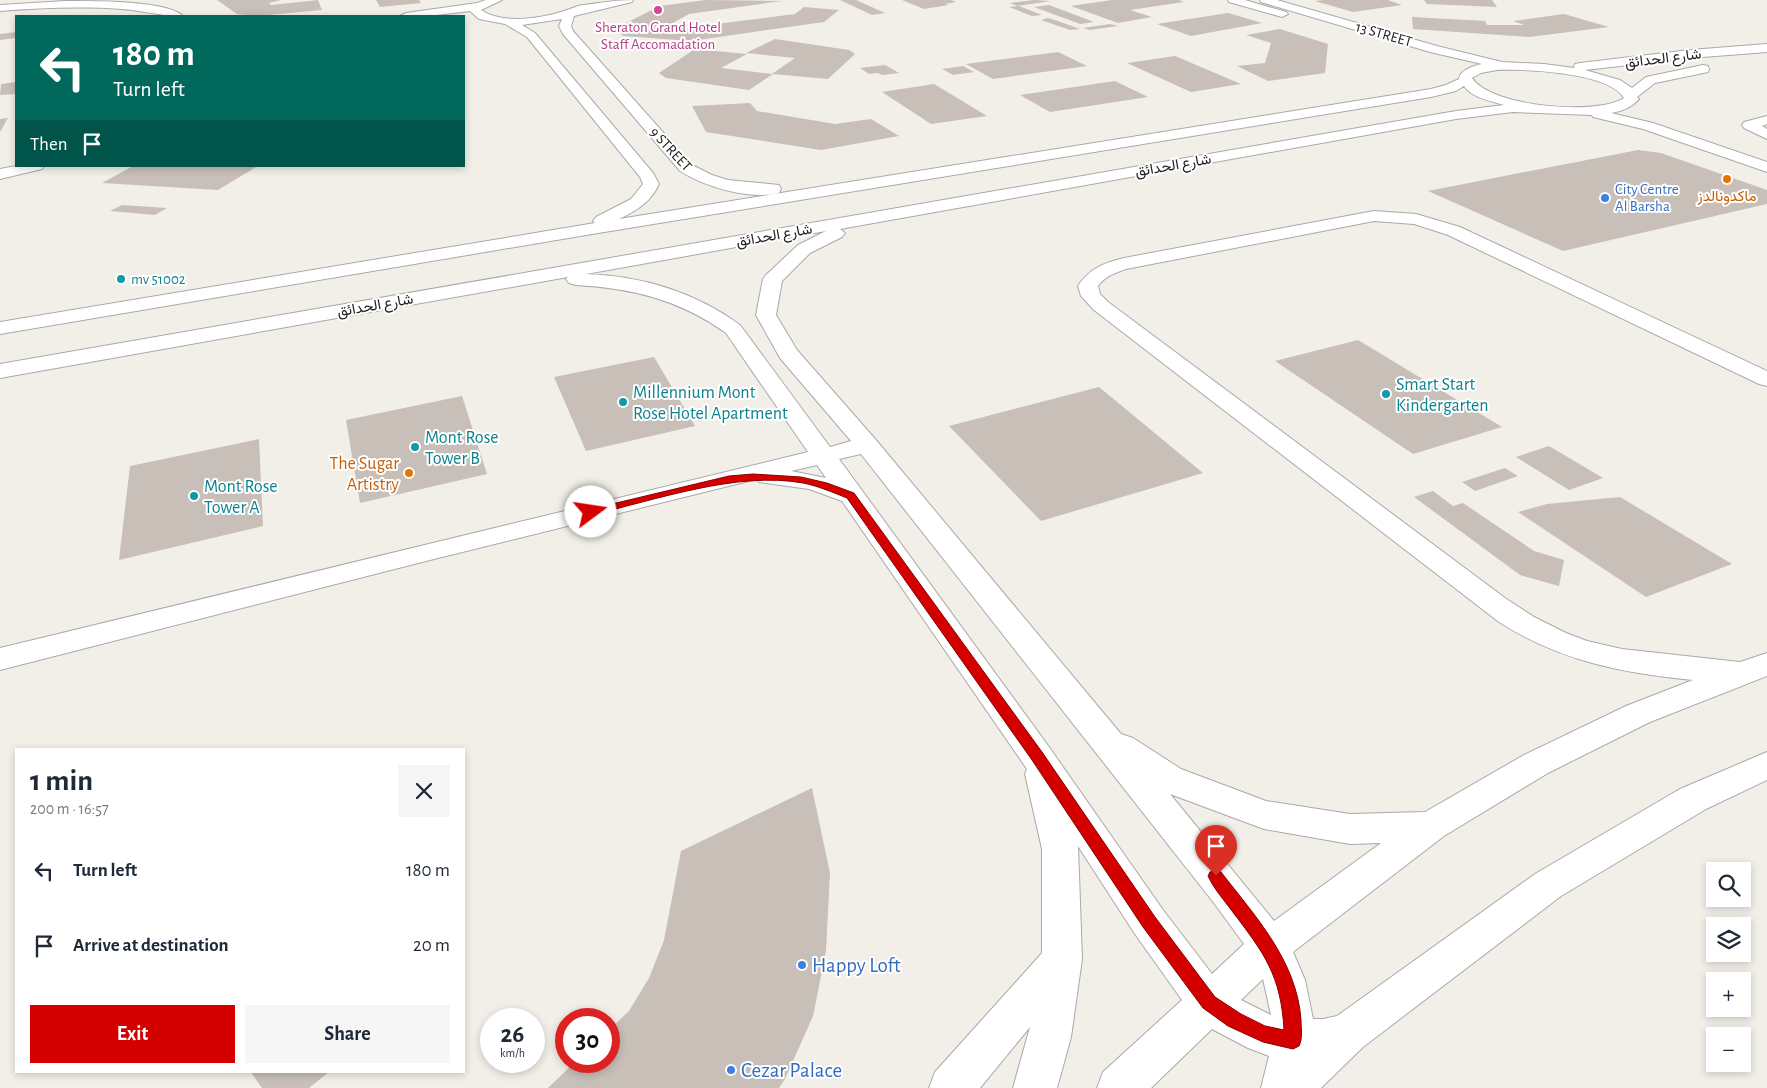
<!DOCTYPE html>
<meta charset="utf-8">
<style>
body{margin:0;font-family:"Alegreya Sans",Vazirmatn,sans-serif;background:#f6f6f7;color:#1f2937;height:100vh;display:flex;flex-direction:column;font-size:19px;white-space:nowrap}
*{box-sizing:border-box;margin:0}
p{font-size:16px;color:#747a83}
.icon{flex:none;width:28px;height:28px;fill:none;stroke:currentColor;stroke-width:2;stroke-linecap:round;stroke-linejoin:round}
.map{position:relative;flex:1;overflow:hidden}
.drawer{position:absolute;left:15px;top:748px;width:450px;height:325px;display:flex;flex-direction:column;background:#fff;border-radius:0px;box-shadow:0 2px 8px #0003}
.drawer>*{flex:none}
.banner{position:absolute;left:15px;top:15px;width:450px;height:152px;border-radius:0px;box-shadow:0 2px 8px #0003;background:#00695c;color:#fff;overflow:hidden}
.tools{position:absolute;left:1706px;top:862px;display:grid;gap:10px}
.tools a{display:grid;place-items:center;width:45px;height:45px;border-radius:0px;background:#fff;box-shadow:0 2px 8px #0003;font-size:25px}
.speed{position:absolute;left:480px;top:1008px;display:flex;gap:10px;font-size:25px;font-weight:700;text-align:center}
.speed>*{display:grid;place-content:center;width:65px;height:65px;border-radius:50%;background:#fff;box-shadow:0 2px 8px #0003;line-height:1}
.speed small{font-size:12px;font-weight:400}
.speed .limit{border:8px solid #d22;background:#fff;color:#111}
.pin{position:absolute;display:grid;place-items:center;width:42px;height:42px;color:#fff;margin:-51px -21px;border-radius:50% 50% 50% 0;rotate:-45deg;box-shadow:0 0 5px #0007}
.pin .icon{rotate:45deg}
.me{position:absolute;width:55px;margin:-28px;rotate:76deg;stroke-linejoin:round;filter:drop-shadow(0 0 4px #0008)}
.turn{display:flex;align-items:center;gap:18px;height:105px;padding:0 15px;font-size:22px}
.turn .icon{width:65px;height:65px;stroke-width:2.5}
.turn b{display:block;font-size:35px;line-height:42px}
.then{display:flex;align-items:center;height:48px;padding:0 15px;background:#0003;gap:10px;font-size:19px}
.round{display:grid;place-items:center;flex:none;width:52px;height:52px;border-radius:0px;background:#f6f6f7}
.headline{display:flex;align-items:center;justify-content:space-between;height:85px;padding:0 15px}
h1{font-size:30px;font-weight:700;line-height:38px}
.action{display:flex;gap:10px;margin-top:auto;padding:10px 15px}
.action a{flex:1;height:58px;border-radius:0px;background:#d40000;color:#fff;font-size:20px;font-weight:700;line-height:58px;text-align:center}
.action a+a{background:#f6f6f7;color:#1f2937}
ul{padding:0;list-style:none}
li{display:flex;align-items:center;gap:15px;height:75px;padding:0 15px}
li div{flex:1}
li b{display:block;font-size:19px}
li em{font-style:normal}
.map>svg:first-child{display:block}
.building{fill:#c7bfb8}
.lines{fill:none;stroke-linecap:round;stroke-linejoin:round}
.minor-casing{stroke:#a9a9a9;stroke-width:2}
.minor{fill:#fff;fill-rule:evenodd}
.route{fill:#d40000;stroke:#8a0000}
.hotel-dot{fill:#d1479c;stroke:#fff;stroke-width:2}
.food-dot{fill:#e8710a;stroke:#fff;stroke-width:2}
.shop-dot{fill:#3f7fe0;stroke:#fff;stroke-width:2}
.culture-dot{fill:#0f9aa8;stroke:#fff;stroke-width:2}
.labels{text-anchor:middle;stroke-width:4;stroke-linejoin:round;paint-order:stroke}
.far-hotel-label{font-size:15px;fill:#b23c85;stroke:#fff}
.far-street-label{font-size:15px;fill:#222;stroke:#fff}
.far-shop-label{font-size:15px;fill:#366cbe;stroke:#fff;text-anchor:start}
.far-food-label{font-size:15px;fill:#c56008;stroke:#fff}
.far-culture-label{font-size:15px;fill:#0d838f;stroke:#fff;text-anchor:start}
.culture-label{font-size:18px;fill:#0d838f;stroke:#fff;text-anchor:start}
.food-label{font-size:18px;fill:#c56008;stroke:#fff;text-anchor:end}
.near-shop-label{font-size:21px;fill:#366cbe;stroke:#fff;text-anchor:start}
</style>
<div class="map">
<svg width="1767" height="1088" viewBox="0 0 1767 1088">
<rect width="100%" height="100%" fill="#f2efe9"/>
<path class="building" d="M 217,0 L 281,0 L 269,3 L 271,5 L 318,0 L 322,10 L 257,16 L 237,14 Z
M 376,0 L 419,0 L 421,3 L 380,7 Z
M 705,0 L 782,1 L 689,14 L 658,31 L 679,33 L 693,27 L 795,14 L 804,7 L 839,10 L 824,22 L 691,41 L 623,36 L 616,28 L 660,6 Z
M 840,0 L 856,0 L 885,13 L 872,15 Z
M 902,0 L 951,0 L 956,2 L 945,4 L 949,5 L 924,9 Z
M 1034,0 L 1051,1 L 1017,6 L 1010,3 Z
M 1112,0 L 1179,0 L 1184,2 L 1130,10 L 1152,17 L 1118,23 L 1071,6 Z
M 1324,0 L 1388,0 L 1402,5 L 1353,12 L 1315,1 Z
M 1424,0 L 1492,0 L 1497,7 L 1427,4 Z
M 1049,5 L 1094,22 L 1080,24 L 1034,7 Z
M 1019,6 L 1042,15 L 1032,16 L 1009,7 Z
M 1228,13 L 1262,23 L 1191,36 L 1157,24 Z
M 1564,14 L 1609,27 L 1529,37 L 1413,29 L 1412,17 L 1485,21 L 1487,25 L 1524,25 L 1513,21 Z
M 1048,18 L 1058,21 L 1080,29 L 1070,30 L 1041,20 Z
M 1110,24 L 1118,26 L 1090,30 L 1083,28 Z
M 1280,29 L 1328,44 L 1325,73 L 1268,81 L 1237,66 L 1265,63 L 1271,43 L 1246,35 Z
M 16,32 L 16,38 L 0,40 L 0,34 Z
M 775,39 L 849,50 L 855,54 L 828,79 L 772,74 L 795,58 L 746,53 Z
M 695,49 L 747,54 L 721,68 L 773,74 L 749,90 L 666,78 L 659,73 Z
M 1058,52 L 1087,66 L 993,79 L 966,64 Z
M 1175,56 L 1241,84 L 1191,92 L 1127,63 Z
M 885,65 L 899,73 L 882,75 L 878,73 L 869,74 L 860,68 Z
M 963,66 L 974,72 L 953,75 L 942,69 Z
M 1115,81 L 1148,97 L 1050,112 L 1020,95 Z
M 16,82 L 16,94 L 0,95 L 1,84 Z
M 934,84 L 987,116 L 931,124 L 882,92 Z
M 750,103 L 757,111 L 835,124 L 871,119 L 899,136 L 821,150 L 706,132 L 692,106 Z
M 8,118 L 0,132 L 0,119 Z
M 1638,150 L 1661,153 L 1767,190 L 1767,204 L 1563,251 L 1428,191 Z
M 133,166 L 239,166 L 256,167 L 218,190 L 102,183 Z
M 122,205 L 167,208 L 155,215 L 110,211 Z
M 1358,340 L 1502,427 L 1413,454 L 1275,361 Z
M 654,357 L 695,426 L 586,451 L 554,377 Z
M 1099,387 L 1203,473 L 1041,521 L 949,426 Z
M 462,396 L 487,474 L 360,503 L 346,420 Z
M 259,439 L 263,526 L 119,560 L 130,466 Z
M 1549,446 L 1603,478 L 1569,490 L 1516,457 Z
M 1505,468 L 1518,476 L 1475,491 L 1462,482 Z
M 1433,491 L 1453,506 L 1463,503 L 1534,551 L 1564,560 L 1559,586 L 1520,575 L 1414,497 Z
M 1620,497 L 1732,564 L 1646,597 L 1518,512 L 1547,504 Z
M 812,788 L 830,873 L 826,951 L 813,1016 L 785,1079 L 779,1088 L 548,1088 L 576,1061 L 609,1061 L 609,1030 L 629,1011 L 649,978 L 664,940 L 681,851 Z
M 250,1071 L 330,1071 L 309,1088 L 262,1088 Z"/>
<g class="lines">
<defs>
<path id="minor" d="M 486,0 L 502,0 L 481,10 C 502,24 538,19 561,12 C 568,10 576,6 583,5 C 600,3 616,0 633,0 L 632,2 L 574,16 L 571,26 L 573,31 L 692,165 L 712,175 L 728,180 L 779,185 L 781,189 L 779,193 C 749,200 705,187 680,171 L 563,34 L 559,26 L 562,19 L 522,25 L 535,33 L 653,173 L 659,184 C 651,202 636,211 619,219 L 1431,89 L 1446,85 L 1459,79 C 1460,70 1473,66 1482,64 L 1430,52 L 1261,2 L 1260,0 L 1277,0 L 1437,46 L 1502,62 L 1544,64 L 1574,68 L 1575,64 L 1580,63 L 1690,50 L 1767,44 L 1767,52 L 1690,58 L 1585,70 L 1620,80 L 1632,88 L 1646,77 L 1703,65 L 1708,66 L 1709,69 L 1708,72 L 1655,83 L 1637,97 L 1639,99 C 1631,108 1622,111 1611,113 L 1653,123 L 1767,162 L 1767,172 L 1643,129 L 1593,117 L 1592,115 L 1513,112 L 1456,119 L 840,229 L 845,233 L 842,237 L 810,253 L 782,281 L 776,315 L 797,350 L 876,440 L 1121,734 L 1133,738 L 1181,769 L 1266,801 L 1350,814 L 1425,812 L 1524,755 L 1626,706 L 1693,680 C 1622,673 1560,661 1499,622 L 1094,310 L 1081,296 L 1078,286 C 1090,268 1104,263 1124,258 L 1374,211 L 1416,214 L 1460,227 L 1767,371 L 1767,386 L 1759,384 L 1448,235 L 1414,224 L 1374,221 L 1126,269 C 1115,273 1105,276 1098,286 L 1100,294 L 1108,302 L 1505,598 L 1534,617 L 1566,633 L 1587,641 L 1622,649 L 1740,662 L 1767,653 L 1767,676 L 1650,722 L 1548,773 L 1444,836 L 1293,952 L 1305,980 L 1313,1019 L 1323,1019 L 1337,1016 L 1535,874 L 1680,789 L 1767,752 L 1767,780 L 1706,809 L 1561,896 L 1363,1047 L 1321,1088 L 1261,1088 L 1269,1056 L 1248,1048 L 1212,1029 L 1151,1088 L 1097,1088 L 1103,1072 L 1182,1000 L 1135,934 L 1078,846 L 1082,959 L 1071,1037 L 1057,1088 L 1013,1088 L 1030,1027 L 980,1088 L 929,1088 L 935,1072 L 1042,953 L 1042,849 L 1025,774 L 1027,769 L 842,501 L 809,489 L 759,482 L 757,479 L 426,561 L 0,670 L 0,648 L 808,452 L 726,333 C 680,300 632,288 576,285 L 569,283 L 566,279 L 568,277 L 0,378 L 0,364 L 1456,111 L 1504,105 C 1491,101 1472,98 1464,86 L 1456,91 L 1431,97 L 586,235 L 0,334 L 0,322 L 595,223 L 593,221 L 596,217 L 631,199 L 643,184 L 640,177 L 527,37 L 505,24 L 479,19 L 470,11 L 428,16 L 400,16 L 406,13 L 477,3 ZM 1497,70 C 1525,69 1609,72 1624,98 C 1597,116 1491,107 1472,78 L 1481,73 ZM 826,231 L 798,245 L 766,275 L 763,279 L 756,315 L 780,358 L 851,441 L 830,447 L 740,325 C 695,292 642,276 586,274 ZM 861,454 L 1214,903 L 1244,944 L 1212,974 L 1163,910 L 1049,747 L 839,459 ZM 817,465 L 826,478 L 791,471 ZM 1170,794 L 1264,829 L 1350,844 L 1381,843 L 1274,921 ZM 1263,979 L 1271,1015 L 1241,1000 Z
M 1228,0 L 1245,0 L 1286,12 L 1288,14 L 1282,17 L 1229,2 Z
M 65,1 C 89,1 167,0 183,16 C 163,17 142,10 121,9 C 81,6 40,8 0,11 L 0,5 Z
M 1767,116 L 1767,124 L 1762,126 L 1767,129 L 1767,139 L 1744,128 L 1742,125 L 1744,122 Z
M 16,166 L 44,166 L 42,169 L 0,179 L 0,169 Z"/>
</defs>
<use href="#minor" class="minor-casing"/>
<use href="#minor" class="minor"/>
</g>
<path class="route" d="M 753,474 L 801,477 L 827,483 L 854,493 L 1042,752 L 1155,917 L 1215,997 L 1241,1014 L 1265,1026 L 1284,1030 C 1281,975 1264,953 1232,911 C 1224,900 1214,889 1208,876 L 1210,872 L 1216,870 L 1221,872 C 1255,916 1297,961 1301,1020 C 1301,1029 1303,1038 1299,1046 L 1293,1049 L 1263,1042 L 1228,1026 L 1203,1008 L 1143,927 L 1032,760 L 847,498 C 832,492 818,486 803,483 C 737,471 656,500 591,515 L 586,512 L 587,510 L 729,476 Z"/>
<circle class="hotel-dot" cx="658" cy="10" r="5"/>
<g class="food-dot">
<circle cx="1727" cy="179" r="5"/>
<circle cx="409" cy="473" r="5"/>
</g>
<g class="shop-dot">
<circle cx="1605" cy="198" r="5"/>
<circle cx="802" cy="965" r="5"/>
<circle cx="731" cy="1070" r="5"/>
</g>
<g class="culture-dot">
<circle cx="121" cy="279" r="5"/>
<circle cx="1386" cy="394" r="5"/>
<circle cx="623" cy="402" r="5"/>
<circle cx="415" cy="447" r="5"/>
<circle cx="194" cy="496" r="5"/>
</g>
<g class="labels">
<g class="far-hotel-label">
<text x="658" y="32">Sheraton Grand Hotel<tspan x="658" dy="17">Staff Accomadation</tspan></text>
</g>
<g class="far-street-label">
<text transform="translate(1384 34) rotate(16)" y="5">13 STREET</text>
<text transform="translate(1663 58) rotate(-7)" y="5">شارع الحدائق</text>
<text transform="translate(671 149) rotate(47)" y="5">9 STREET</text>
<text transform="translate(1173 165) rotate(-10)" y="5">شارع الحدائق</text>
<text transform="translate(774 235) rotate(-10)" y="5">شارع الحدائق</text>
<text transform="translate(375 305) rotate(-10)" y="5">شارع الحدائق</text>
</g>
<g class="far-shop-label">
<text x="1615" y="194">City Centre<tspan x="1615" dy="17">Al Barsha</tspan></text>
</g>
<g class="far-food-label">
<text x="1727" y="201">ماكدونالدز</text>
</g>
<g class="far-culture-label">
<text x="131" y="284">mv 51002</text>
</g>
<g class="culture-label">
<text x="1396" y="390">Smart Start<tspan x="1396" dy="21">Kindergarten</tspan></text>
<text x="633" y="398">Millennium Mont<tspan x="633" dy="21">Rose Hotel Apartment</tspan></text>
<text x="425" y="443">Mont Rose<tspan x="425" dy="21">Tower B</tspan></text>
<text x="204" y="492">Mont Rose<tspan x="204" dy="21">Tower A</tspan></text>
</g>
<g class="food-label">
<text x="399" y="469">The Sugar<tspan x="399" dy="21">Artistry</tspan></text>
</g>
<g class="near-shop-label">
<text x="812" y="972">Happy Loft</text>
<text x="741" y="1077">Cezar Palace</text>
</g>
</g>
</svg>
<div class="tools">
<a><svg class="icon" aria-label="search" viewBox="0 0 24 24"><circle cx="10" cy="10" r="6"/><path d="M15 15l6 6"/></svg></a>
<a><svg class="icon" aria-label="layers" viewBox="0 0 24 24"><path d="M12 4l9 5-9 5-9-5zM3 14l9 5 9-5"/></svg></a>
<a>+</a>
<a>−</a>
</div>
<div class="speed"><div>26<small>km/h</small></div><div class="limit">30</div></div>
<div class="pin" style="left:1216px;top:876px;background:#d93025"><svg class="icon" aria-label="arrive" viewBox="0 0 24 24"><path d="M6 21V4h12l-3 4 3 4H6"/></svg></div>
<svg class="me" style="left:591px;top:512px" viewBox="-20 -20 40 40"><circle r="19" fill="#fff"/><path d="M0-13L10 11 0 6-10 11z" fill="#d40000"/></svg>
<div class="banner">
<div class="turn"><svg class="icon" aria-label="left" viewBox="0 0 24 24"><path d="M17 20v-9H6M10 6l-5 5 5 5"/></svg><div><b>180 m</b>Turn left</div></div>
<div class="then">Then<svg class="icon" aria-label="arrive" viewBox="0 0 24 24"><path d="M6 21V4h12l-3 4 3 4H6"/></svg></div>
</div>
<section class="drawer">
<div class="headline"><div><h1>1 min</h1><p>200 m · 16:57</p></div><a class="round"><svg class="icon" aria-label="close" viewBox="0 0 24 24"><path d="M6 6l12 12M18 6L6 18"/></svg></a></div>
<ul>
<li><svg class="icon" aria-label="left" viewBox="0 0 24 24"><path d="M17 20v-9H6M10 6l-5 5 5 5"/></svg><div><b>Turn left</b></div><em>180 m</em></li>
<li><svg class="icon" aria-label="arrive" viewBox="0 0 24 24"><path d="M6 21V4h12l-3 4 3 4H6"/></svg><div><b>Arrive at destination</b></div><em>20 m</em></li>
</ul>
<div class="action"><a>Exit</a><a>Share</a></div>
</section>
</div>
